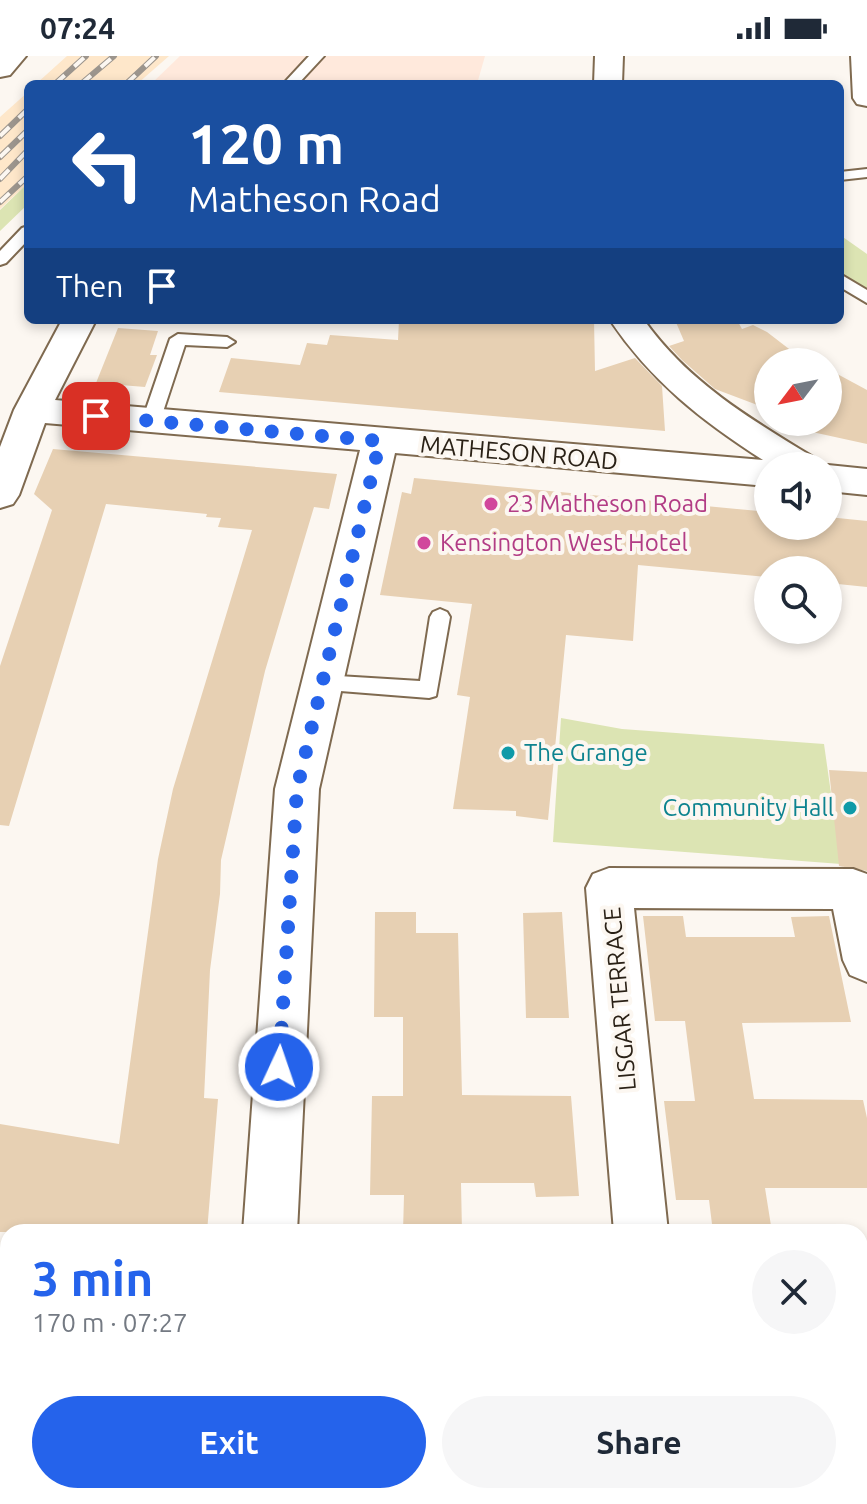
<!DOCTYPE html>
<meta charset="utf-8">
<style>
body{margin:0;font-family:Ubuntu,sans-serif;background:#f6f6f7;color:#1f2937;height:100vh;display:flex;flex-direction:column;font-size:30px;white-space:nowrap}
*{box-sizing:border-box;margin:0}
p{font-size:26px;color:#747a83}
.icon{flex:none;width:44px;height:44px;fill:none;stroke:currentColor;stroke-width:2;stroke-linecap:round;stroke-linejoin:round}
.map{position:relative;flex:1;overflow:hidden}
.sheet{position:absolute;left:0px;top:1168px;width:868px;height:280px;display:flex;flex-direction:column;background:#fff;border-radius:24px 24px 0 0;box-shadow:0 4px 12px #0003}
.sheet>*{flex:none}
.banner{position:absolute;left:24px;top:24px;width:820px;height:244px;border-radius:12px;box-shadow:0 4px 12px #0003;background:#1a4fa0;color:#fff;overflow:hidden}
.needle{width:52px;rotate:238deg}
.fabs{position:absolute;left:754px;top:292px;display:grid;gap:16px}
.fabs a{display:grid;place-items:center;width:88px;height:88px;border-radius:50%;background:#fff;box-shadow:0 4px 12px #0003;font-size:40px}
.pin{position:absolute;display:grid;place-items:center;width:68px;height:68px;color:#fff;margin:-34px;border-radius:16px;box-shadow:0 4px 12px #0006}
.me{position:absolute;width:88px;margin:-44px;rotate:3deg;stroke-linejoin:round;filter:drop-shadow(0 0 6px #0008)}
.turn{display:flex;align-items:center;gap:28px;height:168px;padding:0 32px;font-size:36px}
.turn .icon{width:104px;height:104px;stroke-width:2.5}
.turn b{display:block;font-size:56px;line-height:68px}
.then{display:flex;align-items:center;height:76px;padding:0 32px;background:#0003;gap:16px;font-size:30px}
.round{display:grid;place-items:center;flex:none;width:84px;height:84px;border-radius:42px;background:#f6f6f7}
.overview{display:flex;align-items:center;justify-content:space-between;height:136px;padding:0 32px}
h1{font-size:48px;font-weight:700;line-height:60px;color:#2563eb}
.cta{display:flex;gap:16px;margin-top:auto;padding:16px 32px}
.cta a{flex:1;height:92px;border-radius:48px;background:#2563eb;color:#fff;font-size:32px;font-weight:700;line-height:92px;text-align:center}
.cta a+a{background:#f6f6f7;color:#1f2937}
.status{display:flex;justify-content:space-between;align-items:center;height:56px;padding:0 40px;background:#fff;direction:ltr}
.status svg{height:22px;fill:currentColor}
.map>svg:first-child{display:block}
.commercial{fill:#ffe9dc}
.built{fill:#fee7ca}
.green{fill:#dce4b3}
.building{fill:#e7d0b3}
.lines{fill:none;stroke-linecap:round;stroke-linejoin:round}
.service-casing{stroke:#7f6a50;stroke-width:4}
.minor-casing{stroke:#7f6a50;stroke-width:4}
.service{fill:#fff;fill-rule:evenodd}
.minor{fill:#fff;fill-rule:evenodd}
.rail-casing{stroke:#9c958d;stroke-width:6}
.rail{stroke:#fcf7f1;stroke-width:4;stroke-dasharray:13;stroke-linecap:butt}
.route{stroke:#2563eb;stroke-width:14;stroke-dasharray:0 25.2}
.hotel-dot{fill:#d1479c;stroke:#fcf7f1;stroke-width:3}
.culture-dot{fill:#0f9aa8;stroke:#fcf7f1;stroke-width:3}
.labels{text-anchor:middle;stroke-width:8;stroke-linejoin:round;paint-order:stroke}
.street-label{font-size:24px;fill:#2a2116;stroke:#fcf7f1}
.hotel-label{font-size:24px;fill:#b23c85;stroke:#fcf7f1;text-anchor:start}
.culture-label{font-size:24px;fill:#0d838f;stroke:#fcf7f1;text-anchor:start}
</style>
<div class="status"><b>07:24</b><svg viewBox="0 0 49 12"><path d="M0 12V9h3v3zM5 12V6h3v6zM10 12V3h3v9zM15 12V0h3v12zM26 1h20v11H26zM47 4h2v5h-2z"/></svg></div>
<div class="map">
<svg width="867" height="1448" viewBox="0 0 867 1448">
<rect width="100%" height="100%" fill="#fcf7f1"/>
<path class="commercial" d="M 180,0 L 485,0 L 477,28 L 151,28 Z"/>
<path class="built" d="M 67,0 L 169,0 L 137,28 L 36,28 Z
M 28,36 L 28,127 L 0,153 L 0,61 Z"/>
<path class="green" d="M 28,127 L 28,148 L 0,175 L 0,154 Z
M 840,179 L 867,198 L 867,234 L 840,216 Z
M 561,662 L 622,673 L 824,688 L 841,808 L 553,786 Z
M 31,1440 L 240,1440 L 245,1441 L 244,1448 L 29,1448 Z"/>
<path class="building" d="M 399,264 L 594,264 L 595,315 L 635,302 L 662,330 L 665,375 L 219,336 L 231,302 L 300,309 L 307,287 L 327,289 L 330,279 L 398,284 Z
M 675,264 L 737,264 L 742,273 L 753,269 L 767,276 L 806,306 L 768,306 L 768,353 L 715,333 L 682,304 L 669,290 L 684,285 Z
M 118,272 L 158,275 L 150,299 L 157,299 L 145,331 L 96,327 Z
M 828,313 L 867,334 L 867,388 L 803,374 L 793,366 L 828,366 Z
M 53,393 L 337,418 L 329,453 L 314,451 L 265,615 L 221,804 L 220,838 L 210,914 L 204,1042 L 218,1043 L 207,1176 L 0,1176 L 0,1068 L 119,1088 L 158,803 L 173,733 L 252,474 L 218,471 L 221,462 L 206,461 L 207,458 L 106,448 L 9,770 L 0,769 L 0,610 L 52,454 L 34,438 Z
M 414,422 L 768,456 L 768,470 L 828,470 L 828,461 L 867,465 L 867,531 L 828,527 L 828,514 L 768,514 L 768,521 L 638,509 L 633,585 L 566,579 L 548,764 L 516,760 L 516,755 L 453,753 L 470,641 L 457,639 L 472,548 L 380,539 L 402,436 L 411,438 Z
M 829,714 L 867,716 L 867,815 L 839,810 Z
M 375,856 L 416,856 L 416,877 L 458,877 L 462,1039 L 571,1040 L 579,1140 L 536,1141 L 534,1127 L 461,1127 L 462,1176 L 403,1176 L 404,1139 L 370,1139 L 372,1040 L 403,1040 L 403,961 L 374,961 Z
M 562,856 L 569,962 L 526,962 L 523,857 Z
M 643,860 L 683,860 L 686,881 L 795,881 L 791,861 L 829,860 L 851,966 L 742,967 L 754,1043 L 863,1044 L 867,1062 L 867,1132 L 765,1132 L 772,1176 L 713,1176 L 709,1144 L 676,1144 L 664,1045 L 695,1045 L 685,965 L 655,965 Z"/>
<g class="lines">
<defs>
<path id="service" d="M 309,0 L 324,0 L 298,28 L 283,28 Z
M 867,113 L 867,121 L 840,124 L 840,116 Z
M 28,170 L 28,184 L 6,207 L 0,209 L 0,195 L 22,172 Z
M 840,218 L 867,234 L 867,247 L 840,231 Z
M 178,278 L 227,281 L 235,286 L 227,291 L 185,289 L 160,365 L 157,369 L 145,369 L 142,365 L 170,283 Z
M 440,553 L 447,556 L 450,561 L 436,640 L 429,642 L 315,633 L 312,627 L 315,621 L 322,619 L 420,625 L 430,561 L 433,556 Z"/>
<path id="minor" d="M 0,0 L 26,0 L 10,19 L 0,21 Z
M 595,0 L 623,0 L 622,28 L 594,28 Z
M 851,0 L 867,0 L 867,50 L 857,48 L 853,42 Z
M 62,264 L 96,264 L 55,344 L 763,404 C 702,365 651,325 610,264 L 644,264 C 687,325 750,363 813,401 L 818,410 L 768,410 L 768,430 L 395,397 L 319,733 L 297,1176 L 243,1176 L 275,733 L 360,394 L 45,367 L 19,439 L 13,448 L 0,452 L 0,391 L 14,354 Z
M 828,409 L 867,413 L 867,439 L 828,435 L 828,410 L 825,410 Z
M 609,812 L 853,813 L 867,818 L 867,926 L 850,919 L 843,904 L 833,853 L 634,852 L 668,1176 L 614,1176 L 586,832 L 593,818 Z
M 6,1317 L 8,1393 L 0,1397 L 0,1319 Z
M 636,1440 L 696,1440 L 697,1448 L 637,1448 Z"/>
</defs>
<use href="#service" class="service-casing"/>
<use href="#minor" class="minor-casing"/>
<use href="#service" class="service"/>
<use href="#minor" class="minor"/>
<defs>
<path id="rail" d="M 55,28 L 86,0
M 81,28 L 114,0
M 126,28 L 156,0
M 0,80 L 28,53
M 0,101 L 28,74
M 0,123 L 28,94
M 0,146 L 28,120"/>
</defs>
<use href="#rail" class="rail-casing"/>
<use href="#rail" class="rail"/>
</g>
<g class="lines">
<path class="route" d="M 96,360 L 380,385 L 297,733 L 279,1011"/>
</g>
<g class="hotel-dot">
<circle cx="491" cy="448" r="8"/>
<circle cx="424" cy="487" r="8"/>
</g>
<g class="culture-dot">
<circle cx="508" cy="697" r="8"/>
<circle cx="850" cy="752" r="8"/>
</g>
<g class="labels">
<g class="street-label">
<text transform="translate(519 397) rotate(5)" y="8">MATHESON ROAD</text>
<text transform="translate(620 943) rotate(-95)" y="8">LISGAR TERRACE</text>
</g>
<g class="hotel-label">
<text x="507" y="456">23 Matheson Road</text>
<text x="440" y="495">Kensington West Hotel</text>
</g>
<g class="culture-label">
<text x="524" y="705">The Grange</text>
<text x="834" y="760" text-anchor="end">Community Hall</text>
</g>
</g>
</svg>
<div class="fabs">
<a><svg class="needle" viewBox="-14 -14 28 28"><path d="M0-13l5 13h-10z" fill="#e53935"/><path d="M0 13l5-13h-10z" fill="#747a83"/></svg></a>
<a><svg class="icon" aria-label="sound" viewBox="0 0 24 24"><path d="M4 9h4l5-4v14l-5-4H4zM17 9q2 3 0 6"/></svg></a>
<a><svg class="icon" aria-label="search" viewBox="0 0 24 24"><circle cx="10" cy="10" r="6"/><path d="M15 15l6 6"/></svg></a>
</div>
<div class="pin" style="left:96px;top:360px;background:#d93025"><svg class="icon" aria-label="arrive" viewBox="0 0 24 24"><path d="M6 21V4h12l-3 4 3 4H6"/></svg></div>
<svg class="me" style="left:279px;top:1011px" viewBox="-20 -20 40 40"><circle r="17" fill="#2563eb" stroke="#fff" stroke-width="3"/><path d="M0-11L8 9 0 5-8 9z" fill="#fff"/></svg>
<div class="banner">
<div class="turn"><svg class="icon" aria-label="left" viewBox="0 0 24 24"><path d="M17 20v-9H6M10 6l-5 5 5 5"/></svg><div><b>120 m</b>Matheson Road</div></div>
<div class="then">Then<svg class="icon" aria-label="arrive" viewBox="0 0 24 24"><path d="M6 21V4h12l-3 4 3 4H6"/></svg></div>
</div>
<section class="sheet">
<div class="overview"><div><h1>3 min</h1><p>170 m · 07:27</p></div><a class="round"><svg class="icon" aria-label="close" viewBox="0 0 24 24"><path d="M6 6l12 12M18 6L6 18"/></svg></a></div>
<div class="cta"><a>Exit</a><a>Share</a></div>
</section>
</div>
